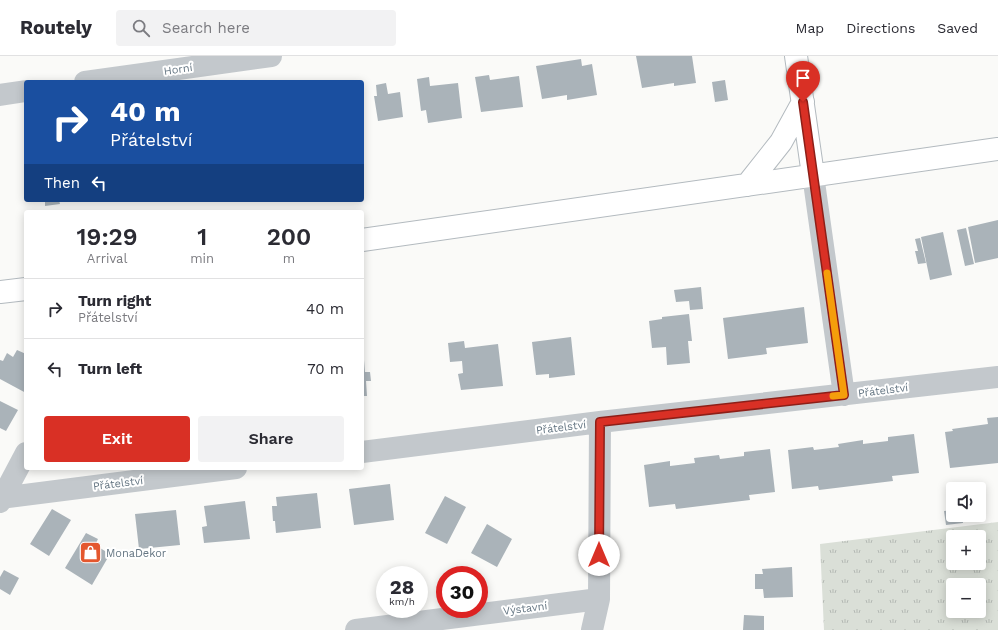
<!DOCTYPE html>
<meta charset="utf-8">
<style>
body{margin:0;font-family:"Work Sans",sans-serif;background:#f2f2f3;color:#2b2b33;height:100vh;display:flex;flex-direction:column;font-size:15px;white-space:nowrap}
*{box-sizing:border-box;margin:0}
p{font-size:13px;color:#7c7c81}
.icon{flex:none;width:22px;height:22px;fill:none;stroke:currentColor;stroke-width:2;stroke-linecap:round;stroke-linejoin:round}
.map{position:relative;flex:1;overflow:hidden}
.panel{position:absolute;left:24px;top:154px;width:340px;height:260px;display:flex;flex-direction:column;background:#fff;border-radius:4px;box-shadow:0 2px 10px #0003}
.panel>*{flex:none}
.banner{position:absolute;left:24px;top:24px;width:340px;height:122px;border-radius:4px;box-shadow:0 2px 10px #0003;background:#1a4fa0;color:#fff;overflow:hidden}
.tools{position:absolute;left:946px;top:426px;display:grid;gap:8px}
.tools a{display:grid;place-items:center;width:40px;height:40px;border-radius:4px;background:#fff;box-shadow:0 2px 10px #0003;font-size:20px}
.speed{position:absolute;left:376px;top:510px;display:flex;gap:8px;font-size:20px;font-weight:700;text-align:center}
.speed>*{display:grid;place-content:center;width:52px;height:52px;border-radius:50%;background:#fff;box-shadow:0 2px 10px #0003;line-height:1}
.speed small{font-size:10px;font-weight:400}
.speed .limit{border:6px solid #d22;background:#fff;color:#111}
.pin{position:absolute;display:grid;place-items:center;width:34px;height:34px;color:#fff;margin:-41px -17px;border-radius:50% 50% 50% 0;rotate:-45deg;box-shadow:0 0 4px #0007}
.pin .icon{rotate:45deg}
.me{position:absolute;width:44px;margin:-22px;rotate:0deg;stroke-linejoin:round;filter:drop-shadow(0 0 3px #0008)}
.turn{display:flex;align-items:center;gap:14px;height:84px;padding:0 20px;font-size:18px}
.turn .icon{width:52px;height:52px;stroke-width:2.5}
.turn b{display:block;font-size:28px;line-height:34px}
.then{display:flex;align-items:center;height:38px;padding:0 20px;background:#0003;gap:8px;font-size:15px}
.eta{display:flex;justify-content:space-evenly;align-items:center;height:68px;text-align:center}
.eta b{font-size:24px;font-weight:600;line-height:28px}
.action{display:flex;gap:8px;margin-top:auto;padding:8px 20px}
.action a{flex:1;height:46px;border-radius:4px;background:#d93025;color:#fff;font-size:16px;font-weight:600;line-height:46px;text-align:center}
.action a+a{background:#f2f2f3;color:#2b2b33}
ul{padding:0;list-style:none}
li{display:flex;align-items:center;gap:12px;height:60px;padding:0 20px;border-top:1px solid #e1e1e2}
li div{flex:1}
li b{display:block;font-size:15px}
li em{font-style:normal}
header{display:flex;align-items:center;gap:24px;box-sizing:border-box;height:56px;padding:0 20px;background:#fff;border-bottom:1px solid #e1e1e2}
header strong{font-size:19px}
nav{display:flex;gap:22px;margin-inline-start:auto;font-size:14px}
.search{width:280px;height:36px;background:#f2f2f3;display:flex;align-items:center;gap:10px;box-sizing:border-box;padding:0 14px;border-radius:4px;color:#7c7c81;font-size:15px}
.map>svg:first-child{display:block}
.grass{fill:url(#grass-tufts);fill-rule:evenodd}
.building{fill:#aab3b9}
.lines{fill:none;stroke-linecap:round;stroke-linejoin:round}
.secondary-casing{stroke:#b3babf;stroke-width:24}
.street{stroke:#c3c8cc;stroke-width:22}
.secondary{stroke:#fff;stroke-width:22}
.route-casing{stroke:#8d1f18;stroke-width:10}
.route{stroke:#d93025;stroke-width:7}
.slow{stroke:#f59e0b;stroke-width:7}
.labels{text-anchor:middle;stroke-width:4;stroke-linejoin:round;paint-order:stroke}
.street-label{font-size:11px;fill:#657683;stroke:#fff}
.poi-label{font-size:11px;fill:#657683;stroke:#fff;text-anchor:start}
</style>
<header>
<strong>Routely</strong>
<div class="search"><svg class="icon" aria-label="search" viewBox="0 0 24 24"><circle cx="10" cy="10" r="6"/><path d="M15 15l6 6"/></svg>Search here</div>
<nav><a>Map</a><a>Directions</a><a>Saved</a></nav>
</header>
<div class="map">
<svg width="998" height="574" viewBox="0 0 998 574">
<defs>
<pattern id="grass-tufts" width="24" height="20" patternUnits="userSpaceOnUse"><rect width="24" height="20" fill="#dadfd7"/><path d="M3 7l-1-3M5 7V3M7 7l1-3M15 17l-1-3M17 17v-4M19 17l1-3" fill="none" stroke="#b4b9b4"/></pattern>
</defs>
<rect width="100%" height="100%" fill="#fafaf8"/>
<path class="grass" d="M 998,466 L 998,574 L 824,574 L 820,488 ZM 953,481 L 979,481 L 979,507 L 953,507 ZM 953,529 L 979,529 L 979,555 L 953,555 Z"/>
<path class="building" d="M 636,0 L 692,0 L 696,27 L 674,30 L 674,27 L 642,32 Z
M 581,3 L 582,10 L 592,8 L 597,39 L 567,44 L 567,39 L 542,43 L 536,10 Z
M 489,19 L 490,24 L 519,20 L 523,51 L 481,56 L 475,21 Z
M 429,21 L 430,30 L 458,27 L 462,62 L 428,67 L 426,54 L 421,55 L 417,23 Z
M 725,24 L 728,44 L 715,46 L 712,26 Z
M 386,27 L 388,38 L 400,36 L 403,61 L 378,65 L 374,40 L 377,40 L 376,29 Z
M 45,144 L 59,144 L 60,148 L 45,150 Z
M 998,164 L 998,202 L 975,207 L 968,171 Z
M 966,172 L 974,208 L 965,210 L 957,174 Z
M 943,176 L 952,219 L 930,224 L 921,181 Z
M 920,182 L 926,207 L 918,208 L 915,195 L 918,195 L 915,183 Z
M 701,231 L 703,253 L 690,254 L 689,245 L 676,246 L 674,234 Z
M 804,251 L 808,287 L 766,292 L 767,298 L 728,303 L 723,262 Z
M 689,258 L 692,285 L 688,285 L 690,307 L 667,309 L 666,291 L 652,292 L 649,265 L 662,263 L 662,261 Z
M 571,281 L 575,319 L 549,322 L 549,318 L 536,319 L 532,286 Z
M 464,285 L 465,292 L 498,288 L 503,330 L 461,334 L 458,318 L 463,317 L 462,305 L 450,306 L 448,287 Z
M 17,294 L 26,298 L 26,337 L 0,323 L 0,304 L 3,305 L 7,297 L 13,301 Z
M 362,304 L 364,304 L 365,316 L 370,316 L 371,325 L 366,325 L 367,340 L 362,340 Z
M 0,345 L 18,354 L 6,375 L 0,372 Z
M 998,361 L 998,407 L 950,412 L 945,376 L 953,375 L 952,373 L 988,368 L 987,362 Z
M 914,378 L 919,417 L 892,420 L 893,425 L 819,434 L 818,430 L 792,433 L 788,394 L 813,391 L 814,394 L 839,391 L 838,388 L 863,384 L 863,388 L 888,385 L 888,381 Z
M 770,393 L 775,436 L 749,439 L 750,444 L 676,453 L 675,448 L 649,451 L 644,409 L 670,405 L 670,410 L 695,407 L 694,402 L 719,399 L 720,403 L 744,400 L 744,396 Z
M 390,428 L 394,464 L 354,469 L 349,433 Z
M 317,437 L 321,472 L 276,477 L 275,465 L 273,465 L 272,450 L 277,450 L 276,441 Z
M 445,440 L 466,451 L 447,488 L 425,477 Z
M 245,445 L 250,483 L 204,487 L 202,471 L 207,470 L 204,450 Z
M 52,453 L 71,464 L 49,500 L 30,488 Z
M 176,454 L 180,489 L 139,493 L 135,458 Z
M 953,454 L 953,459 L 962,459 L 963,467 L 946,469 L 944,455 Z
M 487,468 L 512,483 L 497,511 L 471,497 Z
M 86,477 L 98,483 L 95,489 L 110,498 L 92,529 L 65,512 Z
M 792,511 L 793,541 L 764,542 L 763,533 L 755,533 L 755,518 L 763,518 L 762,513 Z
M 4,514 L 19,522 L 10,539 L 0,533 L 0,521 Z
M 744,559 L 764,560 L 764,574 L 743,574 Z"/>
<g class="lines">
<defs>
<path id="secondary" d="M 796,0 L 813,119
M 747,129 L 781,86 L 803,46
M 362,184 L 998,93
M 0,236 L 26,233"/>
</defs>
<use href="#secondary" class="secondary-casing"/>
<path class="street" d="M 85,26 L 271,0
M 0,39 L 26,35
M 813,119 L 844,339
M 362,396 L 600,366 L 998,321
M 0,442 L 236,412
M 0,446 L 26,397
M 356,574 L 599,543
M 592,574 L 599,543 L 600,366"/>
<use href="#secondary" class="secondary"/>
</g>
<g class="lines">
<defs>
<path id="route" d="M 599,499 L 600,366 L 844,339 L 803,46"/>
</defs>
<use href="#route" class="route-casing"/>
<use href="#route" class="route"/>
<path class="slow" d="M 827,217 L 844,339 L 833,340"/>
</g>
<defs>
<symbol id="shop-square" viewBox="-11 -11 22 22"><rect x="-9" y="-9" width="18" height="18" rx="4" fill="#e4572e" stroke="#fff"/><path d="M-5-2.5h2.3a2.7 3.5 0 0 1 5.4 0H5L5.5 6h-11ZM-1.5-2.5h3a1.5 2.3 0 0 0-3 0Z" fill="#fff"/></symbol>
</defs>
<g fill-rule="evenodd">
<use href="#shop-square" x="78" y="484" width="25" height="25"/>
</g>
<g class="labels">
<g class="street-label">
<text transform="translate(178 13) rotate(-8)" y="4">Horní</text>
<text transform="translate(883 334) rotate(-7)" y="4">Přátelství</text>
<text transform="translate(561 371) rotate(-7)" y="4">Přátelství</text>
<text transform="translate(118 427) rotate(-7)" y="4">Přátelství</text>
<text transform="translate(525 552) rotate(-7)" y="4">Výstavní</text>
</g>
<g class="poi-label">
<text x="106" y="501">MonaDekor</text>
</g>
</g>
</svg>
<div class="tools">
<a><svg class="icon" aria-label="sound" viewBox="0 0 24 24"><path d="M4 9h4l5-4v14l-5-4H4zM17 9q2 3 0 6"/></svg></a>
<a>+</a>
<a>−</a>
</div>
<div class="speed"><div>28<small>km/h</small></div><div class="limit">30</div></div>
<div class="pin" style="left:803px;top:46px;background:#d93025"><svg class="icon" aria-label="arrive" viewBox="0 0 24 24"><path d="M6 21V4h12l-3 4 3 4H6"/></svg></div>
<svg class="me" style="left:599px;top:499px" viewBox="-20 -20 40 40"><circle r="19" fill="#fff"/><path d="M0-13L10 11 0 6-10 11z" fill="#d93025"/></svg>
<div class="banner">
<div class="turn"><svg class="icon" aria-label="right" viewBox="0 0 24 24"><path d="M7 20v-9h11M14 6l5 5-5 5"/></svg><div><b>40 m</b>Přátelství</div></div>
<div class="then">Then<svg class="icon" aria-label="left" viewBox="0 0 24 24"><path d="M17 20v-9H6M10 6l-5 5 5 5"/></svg></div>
</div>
<section class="panel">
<div class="eta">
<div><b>19:29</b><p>Arrival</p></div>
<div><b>1</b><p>min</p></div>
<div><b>200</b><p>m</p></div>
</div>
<ul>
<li><svg class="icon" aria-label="right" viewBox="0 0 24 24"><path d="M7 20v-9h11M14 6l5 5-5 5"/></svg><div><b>Turn right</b><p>Přátelství</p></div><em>40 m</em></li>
<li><svg class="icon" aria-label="left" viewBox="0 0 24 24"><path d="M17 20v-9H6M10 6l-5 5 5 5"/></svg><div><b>Turn left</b></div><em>70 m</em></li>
</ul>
<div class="action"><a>Exit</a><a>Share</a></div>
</section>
</div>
